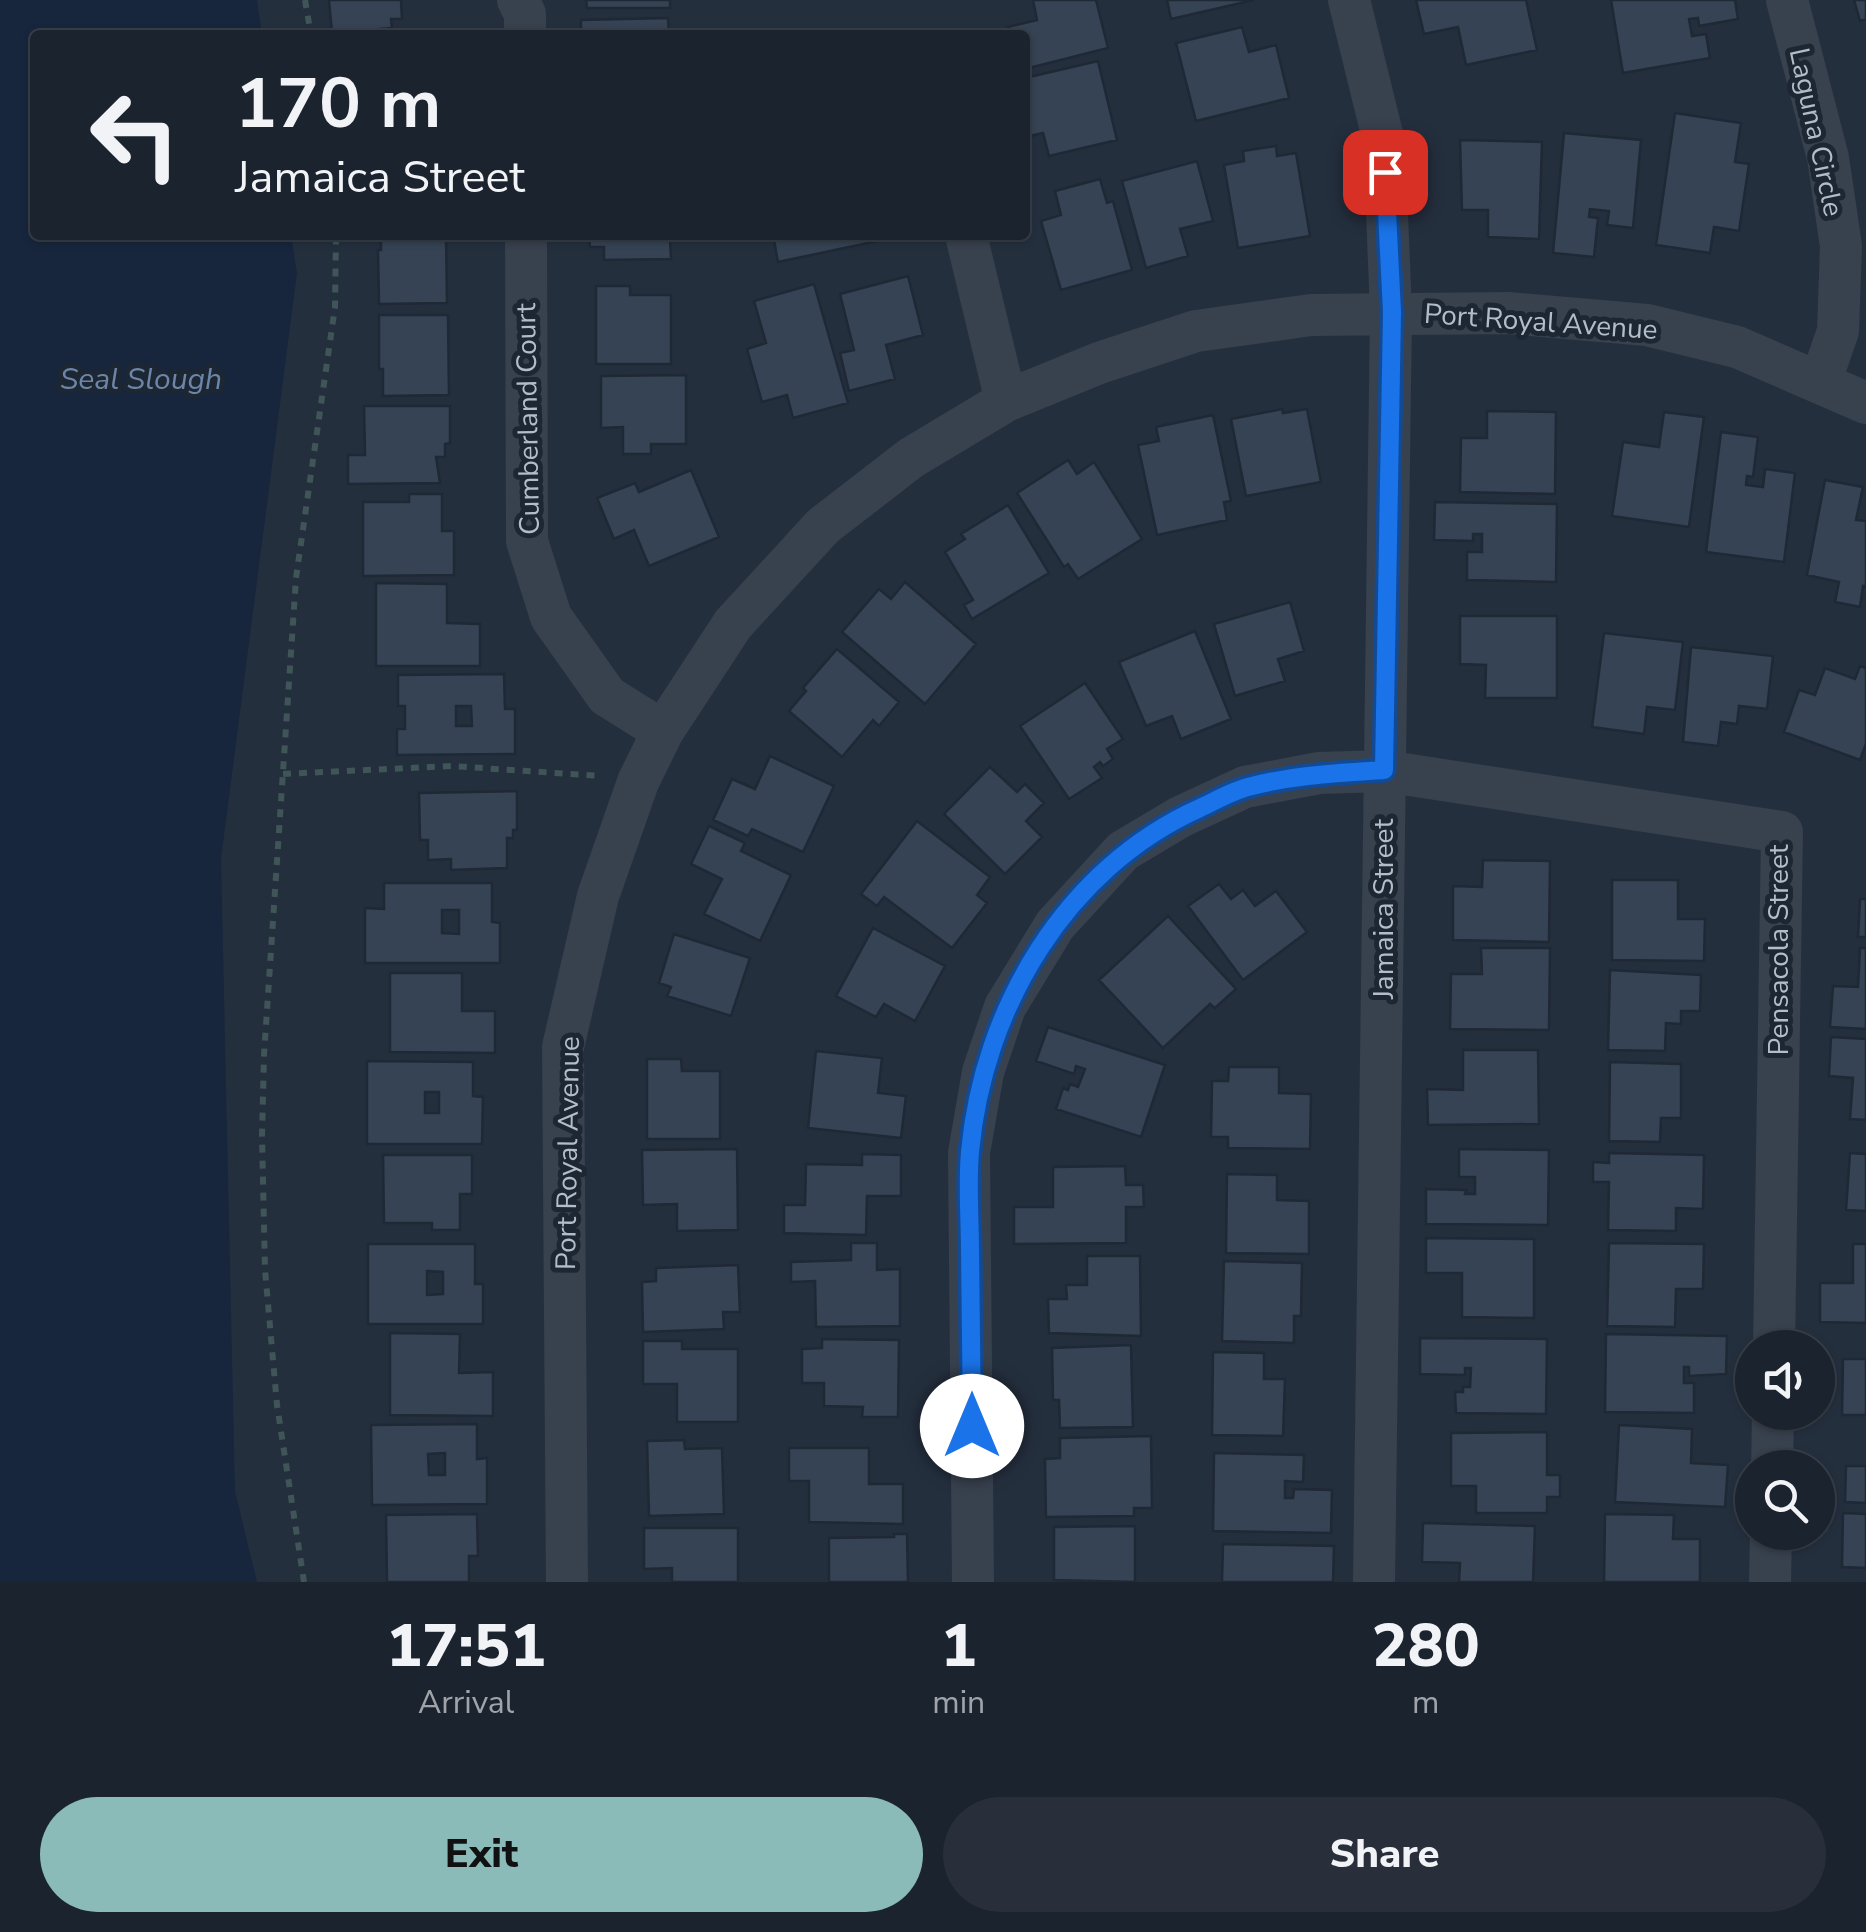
<!DOCTYPE html>
<style>
body{margin:0;font-family:"Nunito Sans",sans-serif;background:#282f3a;color:#f1f3f6;height:100vh;display:flex;flex-direction:column;font-size:38px;white-space:nowrap}
*{box-sizing:border-box;margin:0}
p{font-size:32px;color:#a0a4aa}
.icon{flex:none;width:55px;height:55px;fill:none;stroke:currentColor;stroke-width:2;stroke-linecap:round;stroke-linejoin:round}
.map{position:relative;height:1582px;overflow:hidden}
.panel{display:flex;flex-direction:column;background:#1b232e;flex:1}
.panel>*{flex:none}
.banner{position:absolute;left:30px;top:30px;width:1000px;height:210px;border-radius:10px;box-shadow:0 2px 8px #0004,0 0 0 2px #39404a;background:#1b232e;color:#f1f3f6;overflow:hidden}
.buttons{position:absolute;left:1735px;top:1330px;display:grid;gap:20px}
.buttons a{display:grid;place-items:center;width:100px;height:100px;border-radius:50%;background:#1b232e;box-shadow:0 2px 8px #0004,0 0 0 2px #39404a;font-size:50px}
.pin{position:absolute;display:grid;place-items:center;width:85px;height:85px;color:#fff;margin:-42px;border-radius:20px;box-shadow:0 5px 15px #0006}
.me{position:absolute;width:110px;margin:-55px;rotate:0deg;stroke-linejoin:round;filter:drop-shadow(0 0 8px #0008)}
.turn{display:flex;align-items:center;gap:35px;height:210px;padding:0 40px;font-size:45px}
.turn .icon{width:130px;height:130px;stroke-width:2.5}
.turn b{display:block;font-size:70px;line-height:85px}
.eta{display:flex;justify-content:space-evenly;align-items:center;height:170px;text-align:center}
.eta b{font-size:60px;font-weight:800;line-height:70px}
.action{display:flex;gap:20px;margin-top:auto;padding:20px 40px}
.action a{flex:1;height:115px;border-radius:60px;background:#8bbbb9;color:#111;font-size:40px;font-weight:800;line-height:115px;text-align:center}
.action a+a{background:#282f3a;color:#f1f3f6}
.map>svg:first-child{display:block}
.water{fill:#17263c}
.building{fill:#364354;stroke:#1f2835;stroke-width:2.5;fill-rule:evenodd}
.lines{fill:none;stroke-linecap:round;stroke-linejoin:round}
.path{stroke:#3f5557;stroke-width:6;stroke-dasharray:8 8;stroke-linecap:butt}
.minor{stroke:#38414e;stroke-width:42}
.route-casing{stroke:#114b97;stroke-width:25}
.route{stroke:#1a73e8;stroke-width:18}
.labels{text-anchor:middle;stroke-width:10;stroke-linejoin:round;paint-order:stroke}
.street-label{font-size:28px;fill:#b4bcc9;stroke:#1d2633}
.water-label{font-size:30px;font-style:italic;fill:#6d86a8;stroke:#1d2633}
</style>
<div class="map">
<svg width="1866" height="1582" viewBox="0 0 1866 1582">
<rect width="100%" height="100%" fill="#242f3e"/>
<path class="water" d="M 0,0 L 257,0 L 262,35 L 35,35 L 35,235 L 291,235 L 297,273 L 221,859 L 235,1491 L 257,1582 L 0,1582 Z"/>
<path class="building" d="M 329,0 L 401,0 L 402,19 L 391,19 L 392,28 L 332,33 Z
M 586,0 L 670,0 L 670,8 L 587,8 Z
M 1033,0 L 1096,0 L 1108,48 L 1025,69 L 1025,35 L 1010,35 L 1008,27 L 1037,20 Z
M 1167,0 L 1254,0 L 1171,19 Z
M 1416,0 L 1526,0 L 1537,50 L 1466,65 L 1458,27 L 1424,34 Z
M 1611,0 L 1735,0 L 1738,19 L 1699,26 L 1698,18 L 1689,19 L 1692,36 L 1706,34 L 1710,58 L 1623,73 Z
M 1854,0 L 1866,0 L 1866,19 L 1860,21 Z
M 668,18 L 669,35 L 581,35 L 581,20 Z
M 1242,27 L 1249,52 L 1276,45 L 1289,98 L 1196,121 L 1176,43 Z
M 1098,61 L 1117,140 L 1049,156 L 1043,133 L 1025,137 L 1025,78 Z
M 1675,113 L 1741,123 L 1735,162 L 1749,164 L 1739,231 L 1714,227 L 1710,253 L 1656,245 Z
M 1564,133 L 1641,140 L 1633,228 L 1607,225 L 1609,211 L 1590,209 L 1589,217 L 1598,218 L 1594,257 L 1553,253 Z
M 1460,140 L 1542,142 L 1539,239 L 1488,237 L 1488,210 L 1462,210 Z
M 1276,146 L 1277,156 L 1296,153 L 1310,236 L 1238,248 L 1224,165 L 1244,161 L 1243,151 Z
M 1197,161 L 1213,221 L 1180,229 L 1188,256 L 1146,268 L 1122,181 Z
M 1100,179 L 1107,203 L 1113,201 L 1132,270 L 1061,290 L 1041,221 L 1061,215 L 1055,191 Z
M 381,235 L 446,235 L 447,303 L 379,304 L 378,250 L 381,250 Z
M 589,235 L 688,235 L 688,240 L 670,240 L 671,259 L 604,260 L 604,247 L 590,247 Z
M 773,235 L 887,235 L 887,239 L 778,262 Z
M 908,276 L 923,335 L 886,345 L 895,379 L 849,391 L 840,353 L 854,350 L 840,294 Z
M 814,284 L 848,403 L 793,418 L 787,395 L 762,402 L 747,349 L 766,343 L 754,301 Z
M 596,286 L 630,286 L 630,295 L 671,295 L 671,364 L 596,364 Z
M 379,315 L 448,315 L 449,395 L 383,396 L 383,369 L 379,369 Z
M 686,375 L 686,444 L 651,444 L 651,454 L 623,454 L 623,427 L 601,428 L 601,376 Z
M 364,406 L 450,406 L 450,443 L 445,444 L 445,457 L 436,457 L 440,483 L 348,484 L 348,455 L 365,455 Z
M 1282,409 L 1283,413 L 1307,409 L 1321,482 L 1246,496 L 1231,419 Z
M 1487,411 L 1556,412 L 1555,494 L 1460,492 L 1461,438 L 1487,438 Z
M 1664,412 L 1704,417 L 1689,527 L 1612,516 L 1623,442 L 1659,447 Z
M 1213,415 L 1231,501 L 1224,502 L 1227,520 L 1157,535 L 1138,445 L 1159,441 L 1156,427 Z
M 1721,432 L 1758,437 L 1753,477 L 1747,476 L 1746,485 L 1763,487 L 1765,469 L 1795,473 L 1784,562 L 1706,552 Z
M 1068,460 L 1077,474 L 1094,462 L 1142,539 L 1078,579 L 1068,564 L 1064,567 L 1017,493 Z
M 691,470 L 719,537 L 649,566 L 634,530 L 614,539 L 597,498 L 635,483 L 639,492 Z
M 1825,480 L 1863,487 L 1856,520 L 1866,521 L 1866,587 L 1863,586 L 1860,607 L 1835,602 L 1839,582 L 1807,575 Z
M 409,494 L 442,494 L 442,531 L 454,531 L 454,575 L 363,576 L 363,502 L 409,502 Z
M 1435,502 L 1557,504 L 1556,582 L 1467,580 L 1467,552 L 1482,552 L 1482,534 L 1473,534 L 1473,541 L 1434,540 Z
M 1008,505 L 1049,573 L 972,619 L 964,605 L 973,600 L 945,552 L 965,539 L 961,534 Z
M 905,582 L 976,644 L 925,704 L 842,632 L 879,589 L 891,599 Z
M 376,583 L 447,584 L 447,623 L 480,624 L 480,666 L 376,666 Z
M 1290,602 L 1304,651 L 1278,659 L 1285,681 L 1235,696 L 1214,624 Z
M 1460,616 L 1557,616 L 1557,698 L 1485,698 L 1486,665 L 1460,664 Z
M 1195,631 L 1231,719 L 1181,739 L 1172,716 L 1146,726 L 1119,662 Z
M 1604,633 L 1683,642 L 1675,710 L 1647,707 L 1644,734 L 1592,727 Z
M 1691,647 L 1773,656 L 1767,709 L 1739,706 L 1737,724 L 1721,722 L 1718,746 L 1683,742 Z
M 837,649 L 899,702 L 879,726 L 873,720 L 842,757 L 789,711 L 806,691 L 803,688 Z
M 1860,666 L 1866,668 L 1866,744 L 1860,760 L 1784,732 L 1799,690 L 1815,695 L 1825,668 L 1855,679 Z
M 504,674 L 505,709 L 515,709 L 515,754 L 397,755 L 397,729 L 405,729 L 405,706 L 398,706 L 398,675 ZM 456,706 L 471,706 L 472,726 L 456,726 Z
M 1085,683 L 1123,739 L 1107,749 L 1113,759 L 1103,766 L 1100,762 L 1094,767 L 1102,778 L 1069,799 L 1020,726 Z
M 770,756 L 834,786 L 803,852 L 752,829 L 748,836 L 713,820 L 732,779 L 755,789 Z
M 990,767 L 1017,792 L 1025,784 L 1044,803 L 1026,821 L 1042,837 L 1005,874 L 944,814 Z
M 517,791 L 517,830 L 513,830 L 513,838 L 507,838 L 507,868 L 451,870 L 451,859 L 428,860 L 428,840 L 420,840 L 419,793 Z
M 917,821 L 990,877 L 977,895 L 987,903 L 952,948 L 884,897 L 877,906 L 861,894 Z
M 709,826 L 745,843 L 741,851 L 791,875 L 760,941 L 704,914 L 722,879 L 691,864 Z
M 1483,860 L 1550,861 L 1549,942 L 1453,940 L 1453,886 L 1482,887 Z
M 1612,880 L 1678,880 L 1678,919 L 1705,919 L 1704,961 L 1612,960 Z
M 384,883 L 492,883 L 492,922 L 500,923 L 500,963 L 365,963 L 365,908 L 384,909 ZM 442,910 L 459,910 L 459,934 L 442,933 Z
M 1219,884 L 1231,899 L 1243,890 L 1255,906 L 1276,891 L 1307,932 L 1243,980 L 1188,906 Z
M 1860,899 L 1866,899 L 1866,937 L 1858,937 Z
M 1168,916 L 1236,989 L 1215,1008 L 1210,1004 L 1163,1048 L 1099,980 Z
M 873,928 L 945,966 L 915,1021 L 884,1004 L 876,1017 L 836,996 Z
M 674,934 L 750,958 L 731,1016 L 667,996 L 671,987 L 659,983 Z
M 1481,948 L 1550,948 L 1549,1030 L 1450,1029 L 1451,974 L 1482,974 Z
M 1860,948 L 1866,948 L 1866,1029 L 1830,1027 L 1833,986 L 1858,987 Z
M 1610,970 L 1701,975 L 1700,1011 L 1681,1011 L 1681,1024 L 1666,1023 L 1665,1051 L 1608,1050 Z
M 390,973 L 462,973 L 462,1011 L 495,1011 L 495,1053 L 390,1052 Z
M 1048,1027 L 1165,1065 L 1141,1137 L 1056,1109 L 1063,1088 L 1068,1090 L 1070,1084 L 1078,1087 L 1085,1069 L 1076,1066 L 1074,1074 L 1036,1061 Z
M 1831,1037 L 1866,1039 L 1866,1120 L 1850,1119 L 1853,1078 L 1829,1076 Z
M 1463,1050 L 1538,1050 L 1539,1124 L 1428,1125 L 1427,1089 L 1463,1090 Z
M 816,1051 L 882,1058 L 878,1093 L 906,1096 L 901,1138 L 808,1128 Z
M 647,1059 L 681,1059 L 682,1071 L 720,1071 L 720,1139 L 647,1139 Z
M 367,1061 L 473,1062 L 473,1096 L 483,1097 L 482,1144 L 367,1144 ZM 425,1092 L 439,1092 L 439,1113 L 425,1113 Z
M 1610,1062 L 1681,1064 L 1681,1118 L 1661,1118 L 1660,1142 L 1609,1141 Z
M 1229,1067 L 1279,1067 L 1279,1093 L 1311,1094 L 1310,1149 L 1228,1148 L 1228,1137 L 1211,1137 L 1212,1081 L 1228,1081 Z
M 737,1149 L 738,1230 L 677,1231 L 677,1204 L 643,1205 L 642,1150 Z
M 1459,1149 L 1549,1150 L 1548,1225 L 1426,1224 L 1426,1189 L 1466,1190 L 1465,1194 L 1475,1194 L 1475,1177 L 1459,1177 Z
M 1609,1153 L 1704,1155 L 1703,1209 L 1676,1208 L 1676,1231 L 1608,1230 L 1609,1182 L 1593,1182 L 1593,1162 L 1609,1163 Z
M 1850,1153 L 1866,1154 L 1866,1211 L 1846,1210 Z
M 862,1154 L 901,1155 L 901,1196 L 867,1196 L 866,1235 L 784,1233 L 784,1205 L 805,1205 L 806,1164 L 862,1165 Z
M 383,1155 L 472,1155 L 472,1194 L 460,1194 L 460,1230 L 432,1230 L 432,1223 L 384,1223 Z
M 1125,1166 L 1126,1185 L 1143,1185 L 1144,1207 L 1126,1207 L 1126,1243 L 1014,1244 L 1014,1207 L 1053,1207 L 1053,1167 Z
M 1227,1174 L 1277,1175 L 1277,1200 L 1309,1201 L 1309,1254 L 1226,1253 Z
M 1426,1238 L 1534,1239 L 1534,1318 L 1462,1317 L 1462,1273 L 1426,1273 Z
M 851,1243 L 877,1243 L 877,1270 L 900,1269 L 900,1326 L 816,1327 L 815,1281 L 791,1282 L 791,1262 L 851,1260 Z
M 1609,1243 L 1704,1244 L 1703,1289 L 1676,1289 L 1675,1327 L 1607,1326 Z
M 368,1244 L 475,1244 L 475,1284 L 483,1284 L 483,1324 L 368,1324 ZM 427,1271 L 443,1272 L 443,1294 L 427,1295 Z
M 1853,1244 L 1866,1244 L 1866,1323 L 1820,1322 L 1820,1283 L 1853,1283 Z
M 1087,1256 L 1140,1256 L 1141,1336 L 1049,1333 L 1048,1299 L 1067,1299 L 1066,1285 L 1087,1285 Z
M 1224,1261 L 1302,1263 L 1301,1316 L 1294,1316 L 1294,1343 L 1222,1341 Z
M 738,1265 L 740,1312 L 723,1312 L 724,1329 L 643,1332 L 642,1282 L 656,1281 L 656,1268 Z
M 390,1333 L 460,1334 L 459,1373 L 493,1372 L 493,1416 L 390,1415 Z
M 1606,1334 L 1727,1336 L 1726,1374 L 1689,1376 L 1689,1367 L 1684,1367 L 1684,1383 L 1694,1383 L 1694,1413 L 1605,1412 Z
M 1420,1338 L 1547,1339 L 1546,1414 L 1456,1413 L 1455,1392 L 1463,1392 L 1463,1387 L 1470,1387 L 1471,1368 L 1465,1368 L 1465,1375 L 1420,1374 Z
M 822,1339 L 899,1340 L 898,1417 L 862,1417 L 863,1407 L 824,1406 L 824,1383 L 802,1383 L 802,1349 L 822,1348 Z
M 643,1341 L 682,1341 L 682,1349 L 738,1349 L 738,1422 L 677,1422 L 677,1384 L 643,1384 Z
M 1131,1345 L 1133,1427 L 1060,1428 L 1059,1400 L 1053,1400 L 1052,1348 Z
M 1213,1352 L 1264,1353 L 1264,1379 L 1285,1379 L 1283,1436 L 1212,1435 Z
M 1843,1359 L 1866,1359 L 1866,1415 L 1842,1415 Z
M 477,1424 L 477,1459 L 487,1458 L 487,1504 L 372,1505 L 371,1425 ZM 445,1453 L 445,1475 L 429,1475 L 428,1454 Z
M 1619,1425 L 1692,1429 L 1691,1463 L 1728,1465 L 1725,1507 L 1615,1502 Z
M 1547,1432 L 1547,1475 L 1560,1475 L 1560,1497 L 1547,1497 L 1547,1513 L 1476,1513 L 1476,1486 L 1451,1486 L 1451,1433 Z
M 1151,1436 L 1152,1508 L 1134,1508 L 1134,1516 L 1046,1517 L 1045,1459 L 1060,1458 L 1060,1438 Z
M 684,1440 L 685,1449 L 722,1448 L 724,1514 L 649,1516 L 647,1441 Z
M 789,1448 L 869,1448 L 869,1484 L 903,1484 L 903,1524 L 809,1522 L 809,1481 L 789,1481 Z
M 1214,1453 L 1304,1455 L 1303,1482 L 1285,1481 L 1285,1498 L 1293,1498 L 1294,1489 L 1332,1490 L 1331,1533 L 1213,1531 Z
M 1846,1466 L 1866,1466 L 1866,1503 L 1845,1502 Z
M 1843,1513 L 1866,1514 L 1866,1568 L 1842,1567 Z
M 477,1514 L 478,1556 L 469,1556 L 469,1582 L 387,1582 L 386,1515 Z
M 1605,1514 L 1674,1515 L 1673,1539 L 1700,1539 L 1700,1582 L 1604,1582 Z
M 1423,1523 L 1535,1526 L 1533,1582 L 1459,1582 L 1460,1563 L 1422,1562 Z
M 1135,1526 L 1135,1582 L 1054,1580 L 1054,1527 Z
M 644,1528 L 738,1528 L 738,1582 L 672,1582 L 672,1568 L 644,1569 Z
M 894,1534 L 907,1534 L 908,1582 L 829,1582 L 829,1538 L 894,1537 Z
M 1223,1544 L 1334,1546 L 1333,1582 L 1222,1582 Z"/>
<g class="lines">
<path class="path" d="M 305,0 L 311,35
M 283,774 L 451,766 L 601,776
M 304,1582 L 277,1405 L 265,1270 L 262,1136 L 264,1055 L 296,578 L 335,307 L 336,235"/>
<path class="minor" d="M 518,0 L 525,14 L 525,35
M 1349,0 L 1384,142 L 1391,311 L 1374,1582
M 1787,0 L 1828,158 L 1841,246 L 1838,331 L 1820,383
M 526,235 L 527,541 L 551,617 L 607,696 L 663,731
M 966,235 L 1006,401
M 1772,1468 L 1773,1412
M 567,1582 L 563,1047 L 598,896 L 638,782 L 663,731 L 733,624 L 823,526 L 911,458 L 1006,401 L 1099,363 L 1196,331 L 1311,315 L 1508,313 L 1647,325 L 1737,347 L 1866,403
M 973,1582 L 969,1153 L 983,1072 L 1005,1007 L 1055,925 L 1123,851 L 1180,817 L 1245,787 L 1319,773 L 1384,771 L 1782,832 L 1774,1348
M 1770,1582 L 1771,1532"/>
</g>
<g class="lines">
<defs>
<path id="route" d="M 972,1426 C 971,1367 971,1309 970,1251 C 970,1218 967,1184 970,1152 C 983,1008 1066,868 1200,808 C 1215,801 1232,791 1248,787 C 1293,775 1338,773 1384,770 L 1392,312 L 1385,172"/>
</defs>
<use href="#route" class="route-casing"/>
<use href="#route" class="route"/>
</g>
<g class="labels">
<g class="street-label">
<text transform="translate(1817 132) rotate(78)" y="10">Laguna Circle</text>
<text transform="translate(1541 321) rotate(4)" y="10">Port Royal Avenue</text>
<text transform="translate(527 419) rotate(-91)" y="10">Cumberland Court</text>
<text transform="translate(1383 909) rotate(-90)" y="10">Jamaica Street</text>
<text transform="translate(1778 950) rotate(-90)" y="10">Pensacola Street</text>
<text transform="translate(567 1153) rotate(-89)" y="10">Port Royal Avenue</text>
</g>
<g class="water-label">
<text x="141" y="389">Seal Slough</text>
</g>
</g>
</svg>
<div class="buttons">
<a><svg class="icon" aria-label="sound" viewBox="0 0 24 24"><path d="M4 9h4l5-4v14l-5-4H4zM17 9q2 3 0 6"/></svg></a>
<a><svg class="icon" aria-label="search" viewBox="0 0 24 24"><circle cx="10" cy="10" r="6"/><path d="M15 15l6 6"/></svg></a>
</div>
<div class="pin" style="left:1385px;top:172px;background:#d93025"><svg class="icon" aria-label="arrive" viewBox="0 0 24 24"><path d="M6 21V4h12l-3 4 3 4H6"/></svg></div>
<svg class="me" style="left:972px;top:1426px" viewBox="-20 -20 40 40"><circle r="19" fill="#fff"/><path d="M0-13L10 11 0 6-10 11z" fill="#1a73e8"/></svg>
<div class="banner">
<div class="turn"><svg class="icon" aria-label="left" viewBox="0 0 24 24"><path d="M17 20v-9H6M10 6l-5 5 5 5"/></svg><div><b>170 m</b>Jamaica Street</div></div>
</div>
</div>
<section class="panel">
<div class="eta">
<div><b>17:51</b><p>Arrival</p></div>
<div><b>1</b><p>min</p></div>
<div><b>280</b><p>m</p></div>
</div>
<div class="action"><a>Exit</a><a>Share</a></div>
</section>
